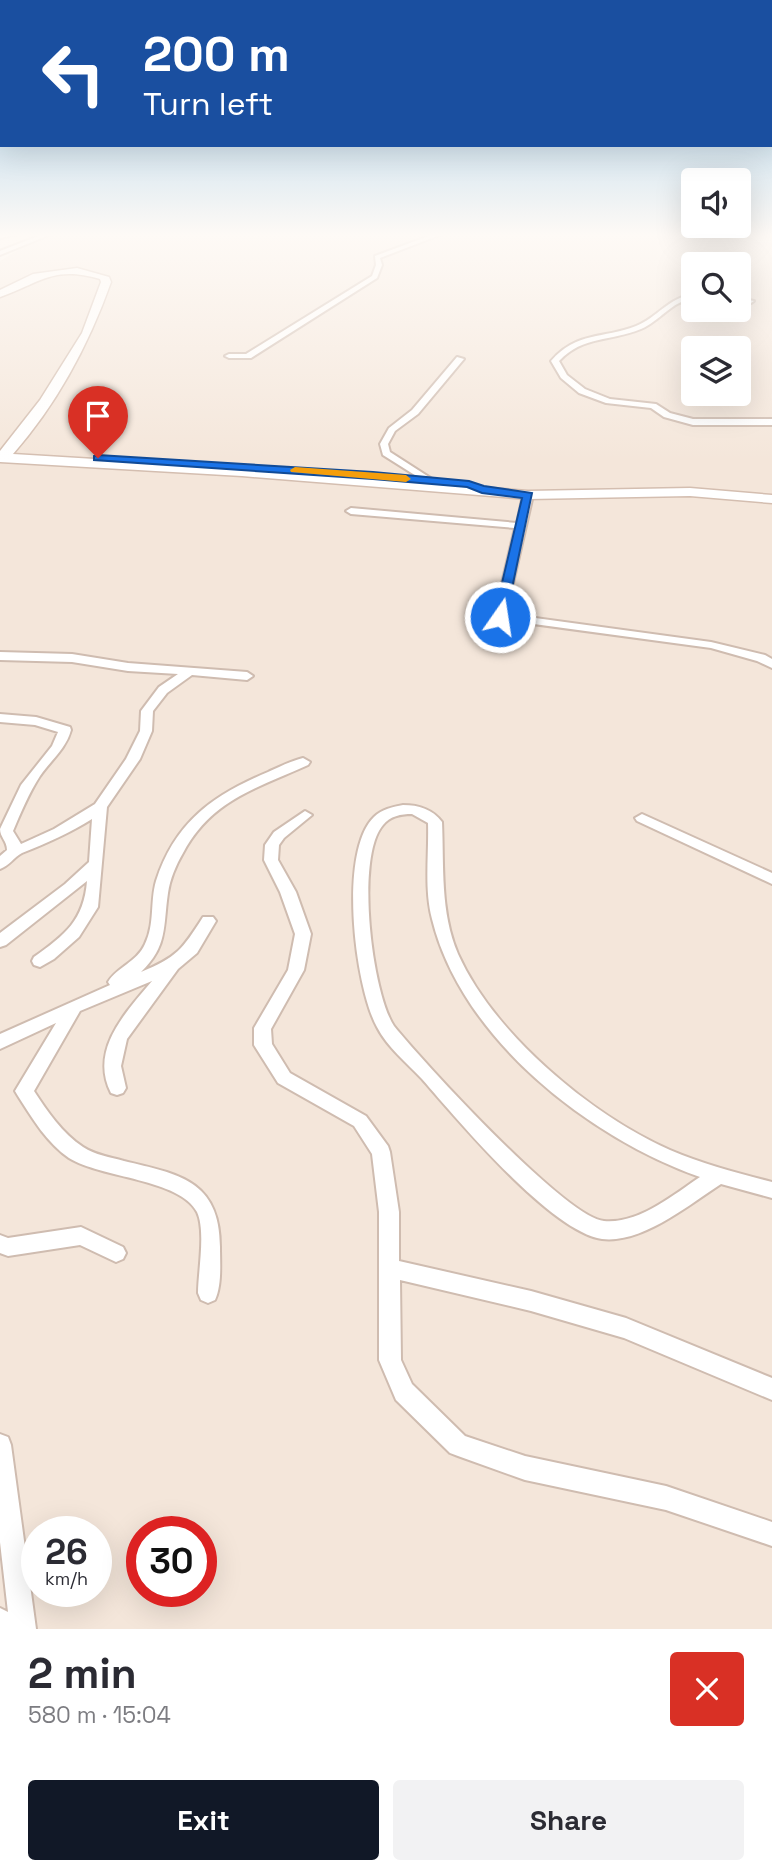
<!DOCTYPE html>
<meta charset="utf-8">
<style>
body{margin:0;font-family:"Space Grotesk",sans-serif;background:#f2f2f3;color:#2b2b33;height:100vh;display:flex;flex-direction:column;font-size:26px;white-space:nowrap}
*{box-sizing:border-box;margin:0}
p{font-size:23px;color:#7c7c81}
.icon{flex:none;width:38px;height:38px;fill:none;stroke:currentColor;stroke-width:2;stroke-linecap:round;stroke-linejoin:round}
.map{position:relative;height:1629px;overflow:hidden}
.panel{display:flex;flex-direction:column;background:#fff;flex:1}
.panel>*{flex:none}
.hud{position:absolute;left:0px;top:0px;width:774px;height:147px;box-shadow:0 7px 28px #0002;background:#1a4fa0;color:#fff;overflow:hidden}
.controls{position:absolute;left:681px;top:168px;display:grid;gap:14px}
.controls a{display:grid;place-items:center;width:70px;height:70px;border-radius:7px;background:#fff;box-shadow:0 7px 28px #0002;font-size:35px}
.speed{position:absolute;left:21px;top:1516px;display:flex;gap:14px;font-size:35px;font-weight:700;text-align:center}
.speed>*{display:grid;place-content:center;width:91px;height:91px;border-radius:50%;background:#fff;box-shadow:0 7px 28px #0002;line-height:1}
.speed small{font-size:18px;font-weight:400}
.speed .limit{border:10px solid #d22;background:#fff;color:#111}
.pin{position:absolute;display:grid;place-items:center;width:60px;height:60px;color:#fff;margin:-72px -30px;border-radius:50% 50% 50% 0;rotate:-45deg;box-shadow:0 0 7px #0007}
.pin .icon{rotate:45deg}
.me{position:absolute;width:77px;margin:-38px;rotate:13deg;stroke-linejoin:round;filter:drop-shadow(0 0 5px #0008)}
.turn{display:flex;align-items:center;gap:24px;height:147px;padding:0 28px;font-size:32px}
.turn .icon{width:91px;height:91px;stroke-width:2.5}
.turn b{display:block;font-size:49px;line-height:60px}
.round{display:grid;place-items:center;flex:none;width:74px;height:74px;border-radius:7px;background:#f2f2f3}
.headline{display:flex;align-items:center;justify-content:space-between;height:119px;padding:0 28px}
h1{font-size:42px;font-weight:800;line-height:52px}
.button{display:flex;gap:14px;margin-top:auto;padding:14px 28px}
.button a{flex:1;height:80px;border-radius:7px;background:#111827;color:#fff;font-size:28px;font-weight:800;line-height:80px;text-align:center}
.button a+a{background:#f2f2f3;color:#2b2b33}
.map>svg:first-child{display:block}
.residential{fill:#f4e6da;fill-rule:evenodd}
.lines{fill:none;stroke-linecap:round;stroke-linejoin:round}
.street-casing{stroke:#cfbcb0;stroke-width:4}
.secondary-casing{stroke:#d4beb0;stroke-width:3}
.street{fill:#fff;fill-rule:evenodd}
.secondary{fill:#fff;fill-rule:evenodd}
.route{fill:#1a73e8;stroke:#114b97;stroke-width:2}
.slow{fill:#f59e0b}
</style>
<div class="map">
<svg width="772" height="1629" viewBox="0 0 772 1629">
<rect width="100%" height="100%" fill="#fcf5eb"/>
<path class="residential" d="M 47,233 L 643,233 L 772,243 L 772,1629 L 0,1629 L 0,261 ZM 693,264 L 738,264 L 738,310 L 693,310 ZM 693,348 L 738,348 L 738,394 L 693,394 ZM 37,1531 L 96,1531 L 96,1591 L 37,1591 ZM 142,1531 L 201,1531 L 201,1591 L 142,1591 Z"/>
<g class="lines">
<defs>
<path id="street" d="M 19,233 L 18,234 L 0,238 L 0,234 Z
M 46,233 L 54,233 L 0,255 L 0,251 Z
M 437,233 L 445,233 L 380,258 L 382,265 L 377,278 L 251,358 L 229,358 L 225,356 L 229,354 L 246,354 L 372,276 L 376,265 L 375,256 Z
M 693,294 L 693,298 C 671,302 660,321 641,329 C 610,342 584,335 559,361 L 567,375 L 585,389 L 610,399 L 656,404 L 670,413 L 693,419 L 772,419 L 772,425 L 693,425 L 664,417 L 651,408 L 606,403 L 579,393 L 561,378 L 551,361 C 577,331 603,339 636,326 C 658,317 667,299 693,294 Z
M 738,298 L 754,301 L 751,303 L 738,302 Z
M 457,357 L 464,359 L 418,414 L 395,431 L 388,444 L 390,452 L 432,479 L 432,483 L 429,484 L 383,455 L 380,444 L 389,428 L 412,410 Z
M 528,492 L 533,495 L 506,614 L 711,642 L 765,655 L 772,659 L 772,668 L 757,661 L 711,648 L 496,619 L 494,617 L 515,528 L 351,514 L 346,511 L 351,508 L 517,523 L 523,495 Z
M 0,652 L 72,654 L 128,663 L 247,672 L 253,676 L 247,680 L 192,675 L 167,693 L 153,711 L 152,731 L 140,759 L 107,807 L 98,907 L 79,937 L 54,959 L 40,967 L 34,965 L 32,961 L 34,957 C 65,935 84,920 87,881 L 6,945 L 0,947 L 0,933 L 65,884 L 89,862 L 92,819 C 70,833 47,843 22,853 C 14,857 9,866 0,869 L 0,856 L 7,850 C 7,841 0,837 0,829 L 21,785 L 52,746 L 58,732 L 35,725 L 0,722 L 0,714 L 36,717 L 70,727 L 71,730 C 66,749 51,760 40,776 C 29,793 21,812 13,831 L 21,844 L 54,829 L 95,804 L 126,759 L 140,731 L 141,711 L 159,687 L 178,674 L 128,671 L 72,662 L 0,660 Z
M 303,758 L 310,762 L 308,765 C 257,788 211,800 183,853 C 176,865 170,879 168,893 C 163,927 168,946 141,972 C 177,957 182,950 203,917 L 213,917 L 216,921 L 197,953 L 178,969 L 127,1039 L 121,1066 L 126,1088 L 123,1093 L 117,1095 L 111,1093 C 89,1050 126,1012 152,981 L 80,1011 L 34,1091 C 47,1111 62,1133 83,1147 C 95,1155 110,1157 124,1161 C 178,1174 220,1180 220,1247 C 220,1263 222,1285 215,1300 L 208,1303 L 201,1300 L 198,1293 C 198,1272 206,1231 197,1212 C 180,1179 101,1178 69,1158 C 47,1143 32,1118 18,1096 L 15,1091 L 18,1086 L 56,1023 L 0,1049 L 0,1034 L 110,985 L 108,982 C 117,967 137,962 145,944 C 155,924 150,901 156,881 C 175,822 213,795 268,772 C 279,767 291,761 303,758 Z
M 403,805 C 419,805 432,809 442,822 C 444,866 440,912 458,954 C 494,1034 591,1115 670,1150 C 703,1164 737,1173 772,1182 L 772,1198 L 721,1184 C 690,1204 642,1244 602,1239 C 551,1232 457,1119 422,1079 C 407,1063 387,1047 377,1027 C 355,987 338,852 374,817 C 382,809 393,807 403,805 ZM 412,814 L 428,823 C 429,854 424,889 432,919 C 461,1038 589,1138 700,1177 C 673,1195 639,1224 604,1221 C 566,1218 423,1062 394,1026 C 372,993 355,857 383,825 C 390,816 401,814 412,814 Z
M 305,811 L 312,815 L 284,838 L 279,845 L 278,860 L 296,892 L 311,934 L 304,970 L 271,1029 L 272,1044 L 290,1073 L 366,1116 L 388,1146 L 390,1152 L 399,1212 L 399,1261 L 531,1291 L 626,1318 L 772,1378 L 772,1400 L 624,1338 L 531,1311 L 400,1280 L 401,1360 L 412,1384 L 465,1436 L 525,1456 L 666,1486 L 772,1522 L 772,1546 L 666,1510 L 525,1480 L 458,1456 L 450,1453 L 396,1400 L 379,1360 L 379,1212 L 372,1154 L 354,1126 L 278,1083 L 254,1045 L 254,1028 L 288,970 L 295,934 L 280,892 L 264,860 L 265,845 L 274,832 Z
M 642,814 L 772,873 L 772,884 L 637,821 L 635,818 Z
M 81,1227 L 123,1247 L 126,1253 L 123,1259 L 116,1262 L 80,1245 L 8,1256 L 0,1253 L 0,1235 L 8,1238 Z
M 0,1434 L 8,1437 L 11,1445 L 36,1629 L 0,1629 L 0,1608 L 8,1612 L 0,1542 Z"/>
<path id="secondary" d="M 77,268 L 109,277 L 111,282 C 89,344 57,404 13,454 L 242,468 L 528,491 L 690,488 L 772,495 L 772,503 L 690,496 L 528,499 L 242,476 L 0,462 L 0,451 L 40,400 L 82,333 L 101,282 L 100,279 C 53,265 40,283 0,297 L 0,290 L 33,274 Z"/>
</defs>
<use href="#street" class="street-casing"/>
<use href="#secondary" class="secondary-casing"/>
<use href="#street" class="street"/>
<use href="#secondary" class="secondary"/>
</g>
<linearGradient id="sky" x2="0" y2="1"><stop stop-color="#97c7e7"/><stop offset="0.51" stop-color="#fefaf6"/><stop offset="1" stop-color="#fefaf6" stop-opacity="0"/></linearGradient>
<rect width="772" height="461" fill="url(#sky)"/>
<path class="route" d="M 98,455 L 373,472 L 469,481 L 484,486 L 532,493 L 506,617 L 500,621 L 494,617 L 522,498 L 482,493 L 467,487 L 373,479 L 94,460 L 94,456 Z"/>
<path class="slow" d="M 295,467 L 406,475 L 411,479 L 406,482 L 291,472 L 290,470 Z"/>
</svg>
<div class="controls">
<a><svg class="icon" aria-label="sound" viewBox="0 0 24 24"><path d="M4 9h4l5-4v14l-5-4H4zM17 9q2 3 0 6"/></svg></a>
<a><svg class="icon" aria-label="search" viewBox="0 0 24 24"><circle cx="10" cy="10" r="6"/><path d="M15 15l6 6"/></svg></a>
<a><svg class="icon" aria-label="layers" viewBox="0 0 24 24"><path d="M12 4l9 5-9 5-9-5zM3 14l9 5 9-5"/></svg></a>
</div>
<div class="speed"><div>26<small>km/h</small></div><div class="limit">30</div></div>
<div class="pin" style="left:98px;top:458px;background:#d93025"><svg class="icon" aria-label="arrive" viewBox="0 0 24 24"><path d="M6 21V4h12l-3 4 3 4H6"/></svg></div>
<svg class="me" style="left:500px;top:617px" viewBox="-20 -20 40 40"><circle r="17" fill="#1a73e8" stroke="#fff" stroke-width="3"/><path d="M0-11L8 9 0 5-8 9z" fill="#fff"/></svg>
<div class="hud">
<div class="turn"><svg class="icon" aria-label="left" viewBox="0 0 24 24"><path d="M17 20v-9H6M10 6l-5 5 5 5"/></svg><div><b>200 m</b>Turn left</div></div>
</div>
</div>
<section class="panel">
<div class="headline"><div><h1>2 min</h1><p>580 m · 15:04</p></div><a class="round" style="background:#d93025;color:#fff"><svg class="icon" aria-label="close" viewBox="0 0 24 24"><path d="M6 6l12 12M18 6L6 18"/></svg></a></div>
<div class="button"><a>Exit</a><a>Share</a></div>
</section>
